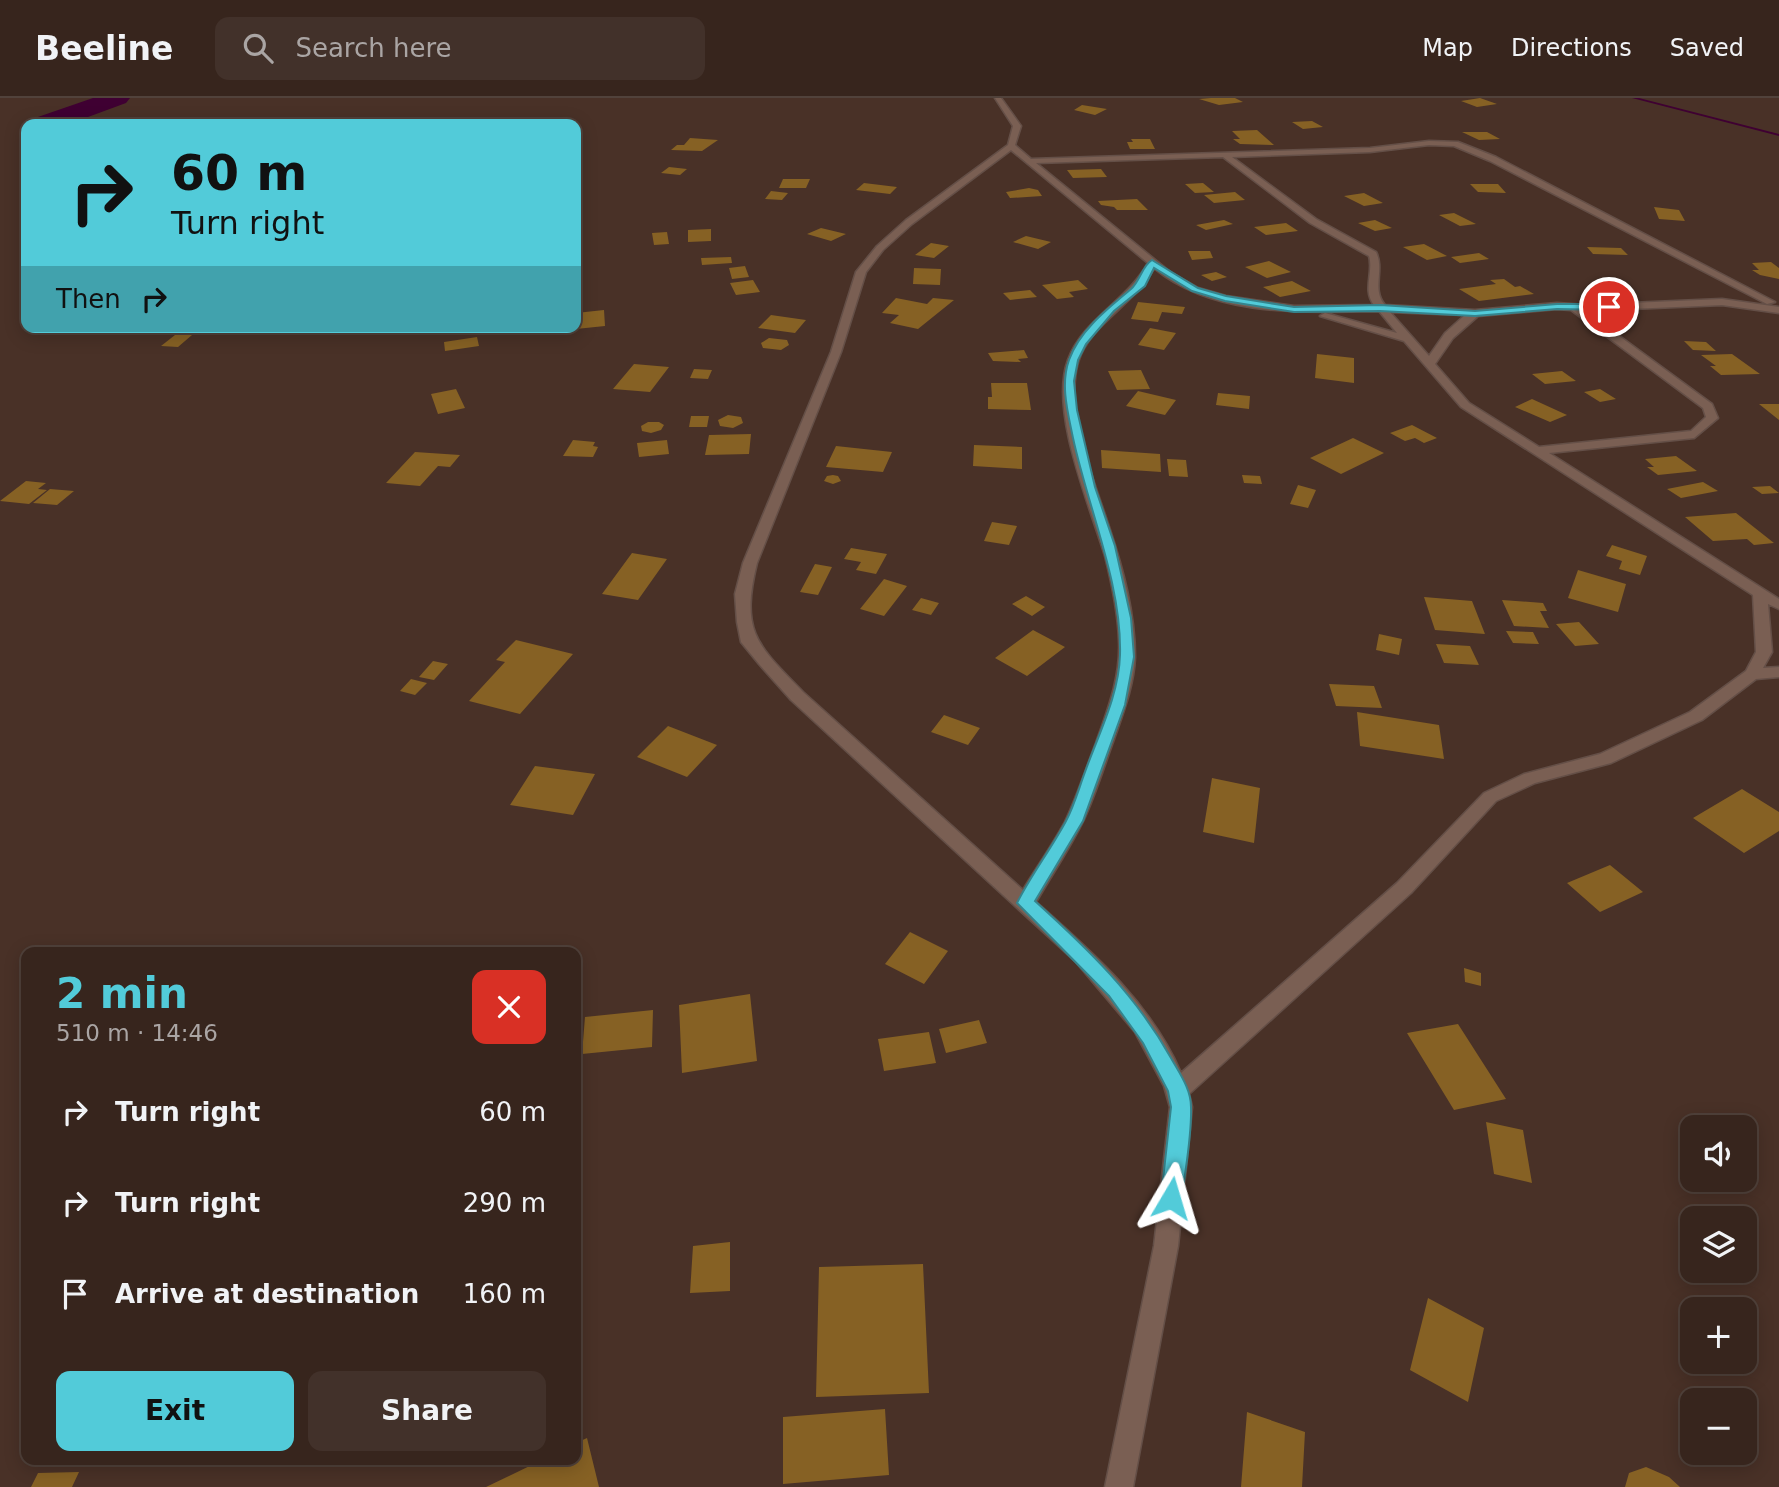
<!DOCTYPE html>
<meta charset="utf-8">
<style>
body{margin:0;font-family:"DejaVu Sans",sans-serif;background:#42312a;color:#f1f3f6;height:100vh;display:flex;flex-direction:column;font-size:26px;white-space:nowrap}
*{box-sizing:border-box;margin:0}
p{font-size:23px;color:#aaa5a4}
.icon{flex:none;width:38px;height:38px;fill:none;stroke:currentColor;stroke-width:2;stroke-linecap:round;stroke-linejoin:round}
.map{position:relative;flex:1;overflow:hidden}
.sheet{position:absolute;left:21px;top:849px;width:560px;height:518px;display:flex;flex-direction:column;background:#37251d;border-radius:14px;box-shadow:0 4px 18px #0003,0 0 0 2px #51423b}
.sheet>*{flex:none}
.banner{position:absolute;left:21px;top:21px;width:560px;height:214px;border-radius:14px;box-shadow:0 4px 18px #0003,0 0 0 2px #51423b;background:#52cbd9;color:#111;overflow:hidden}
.tools{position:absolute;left:1680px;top:1017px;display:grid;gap:14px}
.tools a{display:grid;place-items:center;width:77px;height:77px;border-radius:14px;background:#37251d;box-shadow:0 4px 18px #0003,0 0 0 2px #51423b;font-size:35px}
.pin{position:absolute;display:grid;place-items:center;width:60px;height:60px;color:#fff;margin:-30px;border:4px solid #fff;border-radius:50%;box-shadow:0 2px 7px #0007}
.me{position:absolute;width:77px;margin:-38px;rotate:7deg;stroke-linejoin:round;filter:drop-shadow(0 0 5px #0008)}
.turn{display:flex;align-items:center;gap:24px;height:147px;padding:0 35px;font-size:32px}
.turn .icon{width:91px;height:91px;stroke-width:2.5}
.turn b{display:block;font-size:49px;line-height:60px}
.then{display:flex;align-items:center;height:66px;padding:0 35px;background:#0003;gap:14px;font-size:26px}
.round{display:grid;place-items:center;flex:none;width:74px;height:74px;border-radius:14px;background:#42312a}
.headline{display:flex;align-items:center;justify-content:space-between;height:119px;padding:0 35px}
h1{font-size:42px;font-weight:800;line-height:52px;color:#52cbd9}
.action{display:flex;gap:14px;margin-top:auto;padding:14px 35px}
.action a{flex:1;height:80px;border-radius:14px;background:#52cbd9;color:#111;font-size:28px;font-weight:800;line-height:80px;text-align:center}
.action a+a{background:#42312a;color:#f1f3f6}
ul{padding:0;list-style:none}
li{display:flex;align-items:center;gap:21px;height:91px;padding:0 35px}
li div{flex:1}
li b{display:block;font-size:26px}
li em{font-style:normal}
header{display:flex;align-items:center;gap:42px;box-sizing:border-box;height:98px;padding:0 35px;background:#37251d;border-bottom:2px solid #51423b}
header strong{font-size:33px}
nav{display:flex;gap:38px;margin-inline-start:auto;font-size:24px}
.search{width:490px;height:63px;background:#42312a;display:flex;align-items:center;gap:18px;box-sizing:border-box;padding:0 24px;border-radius:14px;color:#aaa5a4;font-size:26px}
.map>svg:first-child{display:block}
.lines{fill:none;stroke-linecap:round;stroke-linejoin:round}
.stream{fill:#3f0032;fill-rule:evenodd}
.river{fill:#3f0032;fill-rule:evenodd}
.building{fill:#866124}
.minor-casing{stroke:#644f47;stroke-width:3}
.minor{fill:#7a5f53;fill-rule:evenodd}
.route{fill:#52cbd9;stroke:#35848d;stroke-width:2}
</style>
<header>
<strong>Beeline</strong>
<div class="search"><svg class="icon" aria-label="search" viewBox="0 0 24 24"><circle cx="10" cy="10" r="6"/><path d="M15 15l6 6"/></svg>Search here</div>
<nav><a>Map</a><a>Directions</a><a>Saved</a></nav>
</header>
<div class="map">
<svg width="1779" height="1389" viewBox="0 0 1779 1389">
<rect width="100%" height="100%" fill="#493127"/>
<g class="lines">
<path class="stream" d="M 1632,0 L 1639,0 L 1779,36 L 1779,38 Z"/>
<path class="river" d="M 93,0 L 130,0 L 126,5 L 69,26 L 32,26 L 35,20 Z"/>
</g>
<path class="building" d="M 1211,0 L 1235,0 L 1243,4 L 1219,7 L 1199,1 Z
M 1480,0 L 1497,6 L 1477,9 L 1461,3 Z
M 1082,7 L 1107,11 L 1095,17 L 1074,12 Z
M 1312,23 L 1323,29 L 1303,31 L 1292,24 Z
M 1257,32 L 1274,47 L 1240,46 L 1233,41 L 1240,41 L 1232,33 Z
M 1462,34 L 1487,34 L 1500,41 L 1479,42 Z
M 690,40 L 718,42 L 702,53 L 671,52 L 677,47 L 684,47 Z
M 1131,41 L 1150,41 L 1155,51 L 1130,51 L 1127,44 L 1133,44 Z
M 669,69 L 687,71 L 680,77 L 661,75 Z
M 1101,71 L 1107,79 L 1073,80 L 1067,72 Z
M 783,81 L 810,81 L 806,90 L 779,90 Z
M 864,85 L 897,89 L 890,96 L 856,92 Z
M 1203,85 L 1214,94 L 1195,95 L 1185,86 Z
M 1470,86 L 1498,86 L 1506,95 L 1478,94 Z
M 1029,90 L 1038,92 L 1042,98 L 1010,100 L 1006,94 Z
M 771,93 L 788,95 L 782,102 L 765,101 Z
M 1235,94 L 1245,102 L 1214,105 L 1204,97 Z
M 1364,95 L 1383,105 L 1364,108 L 1344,98 Z
M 1137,101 L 1148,112 L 1117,112 L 1114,109 L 1101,107 L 1098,103 Z
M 1654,109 L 1679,112 L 1685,123 L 1659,121 Z
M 1454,115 L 1476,126 L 1460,128 L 1439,117 Z
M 1224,122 L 1233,126 L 1206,132 L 1196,127 Z
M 1375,122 L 1392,130 L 1375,133 L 1358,125 Z
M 1286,125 L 1298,133 L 1266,137 L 1254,129 Z
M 821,130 L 846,136 L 831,143 L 807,136 Z
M 711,131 L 711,143 L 688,144 L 688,132 Z
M 667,134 L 669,146 L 654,147 L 652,135 Z
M 1026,138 L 1051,144 L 1038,151 L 1013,144 Z
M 931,145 L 949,148 L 934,160 L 915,157 Z
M 1424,146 L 1447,158 L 1427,162 L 1403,149 Z
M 1587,149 L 1621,150 L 1628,157 L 1593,156 Z
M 1188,153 L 1210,153 L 1213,160 L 1192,162 Z
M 1479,155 L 1489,161 L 1460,165 L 1451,159 Z
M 731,159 L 732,165 L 702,167 L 701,160 Z
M 1269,163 L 1291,174 L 1267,180 L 1245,169 Z
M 1771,164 L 1779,170 L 1779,181 L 1760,177 L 1752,172 L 1759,172 L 1752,165 Z
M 745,168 L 749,179 L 732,181 L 729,170 Z
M 914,170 L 941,171 L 940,187 L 913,186 Z
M 1216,174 L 1227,179 L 1212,183 L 1201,177 Z
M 1504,181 L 1515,189 L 1520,188 L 1534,196 L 1479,203 L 1459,191 L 1496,186 L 1490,182 Z
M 753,182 L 760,194 L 736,197 L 730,185 Z
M 1078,182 L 1088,191 L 1069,194 L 1074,199 L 1057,201 L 1042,187 Z
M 1292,183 L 1311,193 L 1280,199 L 1263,189 Z
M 1030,192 L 1037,199 L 1010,202 L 1003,195 Z
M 896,200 L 927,206 L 933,200 L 954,202 L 918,231 L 890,225 L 899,217 L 882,215 Z
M 1138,204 L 1185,209 L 1182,216 L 1162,214 L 1158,224 L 1131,221 Z
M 604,212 L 605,228 L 576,231 L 576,215 Z
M 771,217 L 806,222 L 795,235 L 758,230 Z
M 188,229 L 225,229 L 216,237 L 180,235 Z
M 1150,230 L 1176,235 L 1164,252 L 1138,247 Z
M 175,237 L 192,237 L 178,249 L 161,248 Z
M 477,239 L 479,248 L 445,253 L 444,244 Z
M 769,240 L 787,242 L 789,247 L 781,252 L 763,250 L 761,245 Z
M 1684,243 L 1706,244 L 1716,253 L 1693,252 Z
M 1024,252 L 1028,260 L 1018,261 L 1021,264 L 993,263 L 988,255 Z
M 1317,256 L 1354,260 L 1354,285 L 1315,280 Z
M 1732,256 L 1760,276 L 1721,277 L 1710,268 L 1716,268 L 1701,257 Z
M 634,266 L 669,269 L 650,294 L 613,291 Z
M 694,271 L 712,272 L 708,281 L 690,280 Z
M 1141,272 L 1150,291 L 1117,292 L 1108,273 Z
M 1562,273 L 1576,283 L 1545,286 L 1532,276 Z
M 991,285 L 1027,285 L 1031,312 L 988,311 L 988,299 L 992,299 Z
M 456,291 L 465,310 L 438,316 L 431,296 Z
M 1600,291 L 1616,301 L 1600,304 L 1584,294 Z
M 1138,293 L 1176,302 L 1165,317 L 1126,308 Z
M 1218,295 L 1250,298 L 1249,311 L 1216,307 Z
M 1532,301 L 1567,317 L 1550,324 L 1515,309 Z
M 1759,306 L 1779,306 L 1779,322 Z
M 728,317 L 741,319 L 743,325 L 733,330 L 720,328 L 718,322 Z
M 691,318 L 709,318 L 707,329 L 689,329 Z
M 648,324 L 659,324 L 664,327 L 661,332 L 651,335 L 642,333 L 641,328 Z
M 1412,327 L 1437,340 L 1424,345 L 1415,340 L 1405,343 L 1390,335 Z
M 751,336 L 749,356 L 705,357 L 709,337 Z
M 1353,340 L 1384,355 L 1341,376 L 1310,360 Z
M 573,342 L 595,344 L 593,348 L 598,349 L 593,359 L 563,358 Z
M 667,342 L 669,356 L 639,359 L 637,345 Z
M 974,347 L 1022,349 L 1022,371 L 973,368 Z
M 836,348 L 892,354 L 883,374 L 826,369 Z
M 1101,352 L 1160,356 L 1161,374 L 1102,370 Z
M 415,354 L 460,357 L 450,369 L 438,368 L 420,388 L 386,385 Z
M 1676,358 L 1697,373 L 1658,377 L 1647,369 L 1654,369 L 1645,361 Z
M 1167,361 L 1186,362 L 1188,379 L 1169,378 Z
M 833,377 L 838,378 L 841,383 L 833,386 L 824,383 L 827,378 Z
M 1242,377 L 1260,378 L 1262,386 L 1244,385 Z
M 26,383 L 46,385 L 38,391 L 47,392 L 29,406 L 0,403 Z
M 1703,384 L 1718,393 L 1681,400 L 1667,391 Z
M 1298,387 L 1316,392 L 1308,410 L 1290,406 Z
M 1770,388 L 1779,395 L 1762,396 L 1752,389 Z
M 50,391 L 74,393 L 57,407 L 33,405 Z
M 1736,415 L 1774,445 L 1754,447 L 1747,441 L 1713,443 L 1685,419 Z
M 992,424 L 1017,428 L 1009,447 L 984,443 Z
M 1612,447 L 1647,458 L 1640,477 L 1619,471 L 1622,463 L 1606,458 Z
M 851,450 L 887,456 L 876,476 L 856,472 L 861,464 L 844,461 Z
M 632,455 L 667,461 L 638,502 L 602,496 Z
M 815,466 L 832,469 L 818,497 L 800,494 Z
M 1578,472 L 1626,486 L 1618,514 L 1568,500 Z
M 884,481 L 907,488 L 884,518 L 860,511 Z
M 1026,498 L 1045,509 L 1032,518 L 1012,506 Z
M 1424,499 L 1472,503 L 1485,536 L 1435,532 Z
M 921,500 L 939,505 L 931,517 L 912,512 Z
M 1502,502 L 1543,505 L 1547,513 L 1540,513 L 1549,530 L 1514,528 Z
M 1579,524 L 1599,546 L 1575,548 L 1556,526 Z
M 1033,532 L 1065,549 L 1027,578 L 995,560 Z
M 1506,533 L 1533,534 L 1539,546 L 1513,545 Z
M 1379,536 L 1402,541 L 1399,557 L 1376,552 Z
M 516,542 L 573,556 L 520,616 L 469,603 L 505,564 L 496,562 Z
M 1436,546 L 1470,548 L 1479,567 L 1444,565 Z
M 433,563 L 448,566 L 434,582 L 419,579 Z
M 411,581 L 427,585 L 415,597 L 400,593 Z
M 1329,586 L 1374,588 L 1382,610 L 1336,608 Z
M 1357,614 L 1439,627 L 1444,661 L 1360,648 Z
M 944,617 L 980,630 L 968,647 L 931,634 Z
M 668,628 L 717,647 L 687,679 L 637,659 Z
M 535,668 L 595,676 L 573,717 L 510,707 Z
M 1212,680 L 1260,690 L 1254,745 L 1203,734 Z
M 1742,691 L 1779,714 L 1779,733 L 1744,755 L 1693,720 Z
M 1610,767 L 1643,794 L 1600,814 L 1567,785 Z
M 910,834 L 948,853 L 924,886 L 885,866 Z
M 1464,870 L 1481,875 L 1481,888 L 1465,884 Z
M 750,896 L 757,963 L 682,975 L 679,907 Z
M 653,912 L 652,949 L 582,956 L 585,919 Z
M 979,922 L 987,945 L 946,955 L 939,931 Z
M 1458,926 L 1506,1001 L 1454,1012 L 1407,935 Z
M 929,934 L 936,965 L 884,973 L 878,941 Z
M 1691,1018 L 1714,1029 L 1692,1029 L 1692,1044 L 1686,1041 Z
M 1486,1024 L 1523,1032 L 1532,1085 L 1494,1076 Z
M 730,1144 L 730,1193 L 690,1195 L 693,1148 Z
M 923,1166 L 929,1295 L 816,1299 L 819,1169 Z
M 1428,1200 L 1484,1230 L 1468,1304 L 1410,1272 Z
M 885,1311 L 889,1377 L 783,1386 L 783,1319 Z
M 1247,1314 L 1305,1334 L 1302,1389 L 1241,1389 Z
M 587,1340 L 599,1389 L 486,1389 L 542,1362 L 576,1362 L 576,1345 Z
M 1646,1369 L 1669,1379 L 1680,1389 L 1625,1389 L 1629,1375 Z
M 79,1374 L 72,1389 L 31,1389 L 38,1375 Z"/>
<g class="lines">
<defs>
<path id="minor" d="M 995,0 L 1001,0 L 1021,28 L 1015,47 L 1031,61 L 1370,50 L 1429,43 L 1458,44 L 1496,59 L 1775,204 L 1767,206 L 1490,63 L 1454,48 L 1429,47 L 1370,54 L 1232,59 L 1316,121 L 1376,154 C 1385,172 1371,191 1385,207 L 1475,212 L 1557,205 L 1585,207 L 1722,201 L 1779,209 L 1779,215 L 1722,207 L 1585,213 L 1712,306 L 1718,320 L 1694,340 L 1549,355 L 1779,501 L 1779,511 L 1768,506 L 1772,554 L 1763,570 L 1779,569 L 1779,579 L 1756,581 L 1702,622 L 1611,665 L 1535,685 L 1496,703 L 1411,795 L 1189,996 L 1192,1009 L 1178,1148 L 1133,1389 L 1105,1389 L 1154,1148 L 1170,1009 L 1164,988 L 1135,934 L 1076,864 L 791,602 L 759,566 L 741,544 L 737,524 L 735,496 L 743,465 L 831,254 L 856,174 L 877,148 L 906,122 L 1008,47 L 1013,28 ZM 1011,52 L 1148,165 C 1128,202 1082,222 1068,262 C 1049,313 1090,408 1105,458 C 1112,486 1118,514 1119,542 C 1121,578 1108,611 1096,645 C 1086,671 1077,699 1065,724 C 1052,748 1037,769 1023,792 L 803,594 C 757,547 740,534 757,465 L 841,254 L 866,174 L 883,152 L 912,126 ZM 1223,59 L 1310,125 L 1369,158 C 1374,174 1362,192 1374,207 L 1294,208 L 1226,198 L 1198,190 L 1170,174 L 1036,65 ZM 1154,170 C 1215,220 1305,214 1379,213 L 1397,235 L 1325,215 L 1320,218 L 1404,243 L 1461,309 L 1753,497 L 1756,554 L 1746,573 L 1690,614 L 1600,656 L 1524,676 L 1484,695 L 1397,785 L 1181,975 C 1151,905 1091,853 1036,804 C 1052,776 1070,750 1084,721 C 1096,695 1104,668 1114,641 C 1123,615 1134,587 1135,559 C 1135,515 1123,471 1109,429 C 1094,383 1064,312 1078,264 C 1090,225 1136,206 1154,170 ZM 1557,211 L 1571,212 L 1703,310 L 1706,319 L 1691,333 L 1539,349 L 1469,305 L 1435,266 L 1453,240 L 1478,218 ZM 1390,214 L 1465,217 L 1445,235 L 1429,258 Z"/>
</defs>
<use href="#minor" class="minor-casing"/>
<use href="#minor" class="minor"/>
</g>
<path class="route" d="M 1152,162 L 1198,190 L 1226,198 L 1294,209 L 1380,207 L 1475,213 L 1557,206 L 1609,206 L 1614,209 L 1609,212 L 1557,211 L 1475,218 L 1380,213 L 1294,214 L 1225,203 L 1192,193 L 1154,170 L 1145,188 L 1114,213 L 1086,246 L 1078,262 L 1074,283 L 1077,312 L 1095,389 L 1115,448 L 1131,520 L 1134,559 L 1125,607 L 1083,723 L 1035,803 C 1088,851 1136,897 1171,960 C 1180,976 1191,991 1191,1009 C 1192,1039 1185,1071 1182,1100 L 1179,1108 L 1171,1111 L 1164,1108 L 1161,1100 L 1171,1009 L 1168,993 L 1143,945 L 1109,898 L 1017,805 C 1031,777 1051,751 1066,723 C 1074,708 1079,690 1085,674 C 1098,637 1119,597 1120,557 C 1122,486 1088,410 1073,340 C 1068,315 1060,287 1069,262 C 1079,233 1108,210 1131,191 C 1140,183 1142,168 1152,162 Z"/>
</svg>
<div class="tools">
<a><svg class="icon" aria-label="sound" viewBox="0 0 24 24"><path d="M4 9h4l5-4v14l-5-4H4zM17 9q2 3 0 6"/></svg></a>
<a><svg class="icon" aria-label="layers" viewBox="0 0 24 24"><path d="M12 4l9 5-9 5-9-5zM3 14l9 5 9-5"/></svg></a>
<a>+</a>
<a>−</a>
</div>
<div class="pin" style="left:1609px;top:209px;background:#d93025"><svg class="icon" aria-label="arrive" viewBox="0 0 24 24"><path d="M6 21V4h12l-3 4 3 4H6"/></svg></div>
<svg class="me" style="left:1171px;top:1100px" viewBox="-20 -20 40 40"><path d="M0-17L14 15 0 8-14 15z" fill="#52cbd9" stroke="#fff" stroke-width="4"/></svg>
<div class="banner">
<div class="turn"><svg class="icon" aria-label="right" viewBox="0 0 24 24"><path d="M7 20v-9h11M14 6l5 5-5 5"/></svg><div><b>60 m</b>Turn right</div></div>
<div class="then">Then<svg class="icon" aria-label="right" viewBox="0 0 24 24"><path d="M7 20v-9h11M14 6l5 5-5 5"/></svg></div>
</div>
<section class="sheet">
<div class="headline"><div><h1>2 min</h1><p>510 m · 14:46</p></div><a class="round" style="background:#d93025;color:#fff"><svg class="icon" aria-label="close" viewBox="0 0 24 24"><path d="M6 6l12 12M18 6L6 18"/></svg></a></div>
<ul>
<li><svg class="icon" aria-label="right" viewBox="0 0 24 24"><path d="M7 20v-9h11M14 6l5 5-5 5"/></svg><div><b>Turn right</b></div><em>60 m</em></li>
<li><svg class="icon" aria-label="right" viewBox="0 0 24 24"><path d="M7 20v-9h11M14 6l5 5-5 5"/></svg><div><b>Turn right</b></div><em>290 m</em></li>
<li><svg class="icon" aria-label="arrive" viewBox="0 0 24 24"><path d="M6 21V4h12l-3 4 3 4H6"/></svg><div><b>Arrive at destination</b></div><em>160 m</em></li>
</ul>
<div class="action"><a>Exit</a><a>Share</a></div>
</section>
</div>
